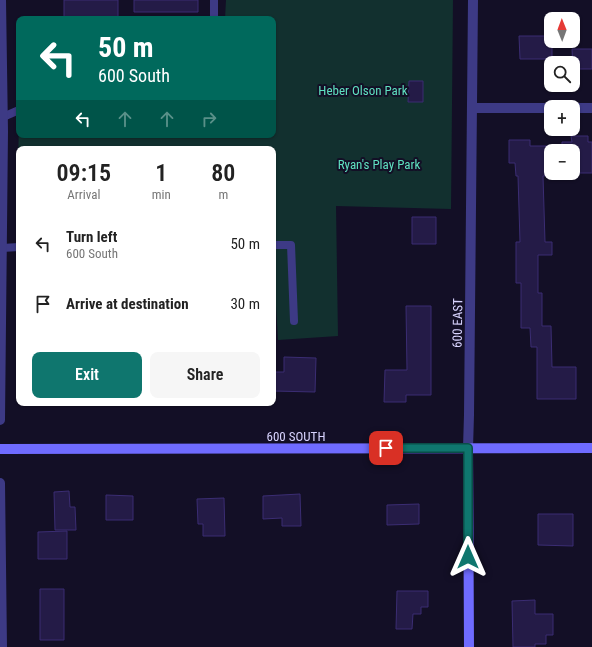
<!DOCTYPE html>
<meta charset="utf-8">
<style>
body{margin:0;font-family:"Roboto Condensed",sans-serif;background:#f6f6f6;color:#222;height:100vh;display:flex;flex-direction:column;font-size:15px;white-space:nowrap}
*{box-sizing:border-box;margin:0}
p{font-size:13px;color:#767676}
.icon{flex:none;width:22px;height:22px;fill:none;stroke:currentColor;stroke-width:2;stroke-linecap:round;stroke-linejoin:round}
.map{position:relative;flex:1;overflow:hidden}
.details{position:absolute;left:16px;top:146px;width:260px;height:260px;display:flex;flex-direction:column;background:#fff;border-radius:8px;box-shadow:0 1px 3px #0004}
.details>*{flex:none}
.banner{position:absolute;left:16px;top:16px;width:260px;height:122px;border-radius:8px;box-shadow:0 1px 3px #0004;background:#00695c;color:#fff;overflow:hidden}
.needle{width:26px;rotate:359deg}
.fabs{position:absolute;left:544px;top:12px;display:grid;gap:8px}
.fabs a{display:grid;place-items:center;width:36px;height:36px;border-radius:8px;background:#fff;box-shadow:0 1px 3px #0004;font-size:20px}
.pin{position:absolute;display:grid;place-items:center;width:34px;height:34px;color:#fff;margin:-17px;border-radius:8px;box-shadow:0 2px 6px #0006}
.me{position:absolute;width:44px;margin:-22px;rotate:0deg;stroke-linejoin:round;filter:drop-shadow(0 0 3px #0008)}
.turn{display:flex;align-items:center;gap:14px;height:84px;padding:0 16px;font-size:18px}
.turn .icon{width:52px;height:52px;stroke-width:2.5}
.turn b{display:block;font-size:28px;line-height:34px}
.lanes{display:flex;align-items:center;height:38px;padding:0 16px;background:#0003;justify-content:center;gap:20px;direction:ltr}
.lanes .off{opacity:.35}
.eta{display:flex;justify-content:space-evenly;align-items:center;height:68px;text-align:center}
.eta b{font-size:24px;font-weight:600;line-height:28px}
.button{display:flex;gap:8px;margin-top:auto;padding:8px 16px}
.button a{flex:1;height:46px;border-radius:8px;background:#0f766e;color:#fff;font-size:16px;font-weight:600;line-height:46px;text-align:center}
.button a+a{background:#f6f6f6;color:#222}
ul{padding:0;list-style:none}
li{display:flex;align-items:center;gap:12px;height:60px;padding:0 16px}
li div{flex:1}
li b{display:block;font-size:15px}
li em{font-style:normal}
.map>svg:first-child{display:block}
.green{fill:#12302f}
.building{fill:#241b47;stroke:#3b2d73;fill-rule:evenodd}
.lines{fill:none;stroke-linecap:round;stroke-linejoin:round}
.lane{stroke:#3d3a85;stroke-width:8}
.street{stroke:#3d3a85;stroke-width:10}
.secondary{stroke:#6f6bff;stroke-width:10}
.route-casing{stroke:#0a4d48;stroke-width:10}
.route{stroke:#0f766e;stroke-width:7}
.labels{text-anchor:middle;stroke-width:4;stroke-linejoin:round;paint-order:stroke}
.park-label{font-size:13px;fill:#5fe0c0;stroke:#130f26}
.street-label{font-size:13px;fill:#d9d4ff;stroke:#130f26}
</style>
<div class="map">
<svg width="592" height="647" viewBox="0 0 592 647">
<rect width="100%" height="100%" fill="#130f26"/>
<path class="green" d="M 226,0 L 453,0 L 451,209 L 336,206 L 338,336 L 278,340 L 273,256 L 273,149 L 19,149 L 19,256 L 16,256 L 19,120 L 19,135 L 273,135 L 273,19 L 225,19 Z"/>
<path class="building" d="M 64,0 L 118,0 L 118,19 L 64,19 Z
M 134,0 L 198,0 L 198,12 L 134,12 Z
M 519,36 L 551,36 L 551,41 L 552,41 L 552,59 L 520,59 Z
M 572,49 L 592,49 L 592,69 L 573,69 Z
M 409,81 L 423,81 L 423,102 L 408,102 Z
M 571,136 L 588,136 L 588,142 L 592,142 L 592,173 L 553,173 L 553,175 L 543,176 L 545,242 L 552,242 L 552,255 L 538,255 L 538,293 L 542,293 L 542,326 L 551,326 L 552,367 L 576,367 L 576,399 L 537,399 L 537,347 L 531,347 L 530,328 L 521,328 L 521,283 L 516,283 L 516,242 L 520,242 L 518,176 L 516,176 L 515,163 L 509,163 L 509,140 L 530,140 L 530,146 L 562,146 L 562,142 L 572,142 ZM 551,151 L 573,151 L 573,173 L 551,173 Z
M 412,217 L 436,217 L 436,244 L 412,244 Z
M 406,306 L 431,306 L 431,395 L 406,395 L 406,402 L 384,402 L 385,370 L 407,370 Z
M 284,357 L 316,358 L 315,392 L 273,391 L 273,372 L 284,372 Z
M 69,491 L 70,507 L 75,507 L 76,530 L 55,530 L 54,492 Z
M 300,494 L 301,526 L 282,526 L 282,518 L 263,519 L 263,496 Z
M 106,495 L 133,496 L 133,520 L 106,520 Z
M 224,498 L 225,536 L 203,536 L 203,524 L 198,524 L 197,499 Z
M 419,504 L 419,524 L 387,525 L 387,505 Z
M 538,514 L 573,514 L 573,546 L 538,545 Z
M 67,531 L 67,559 L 38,559 L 38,532 Z
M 40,589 L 64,589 L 64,640 L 40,640 Z
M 397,591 L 428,591 L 428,607 L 421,607 L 421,614 L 413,614 L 412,629 L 396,629 Z
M 535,600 L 535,614 L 553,614 L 553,635 L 546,635 L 546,644 L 535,644 L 535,647 L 513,647 L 512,601 Z"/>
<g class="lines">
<path class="lane" d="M 214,19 L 214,0
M 3,117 L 19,110
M 273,245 L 291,245 L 294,321
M 2,248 L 19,247"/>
<path class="street" d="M 473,108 L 551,108
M 573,108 L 592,108
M 0,420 L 3,131 L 1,0
M 468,448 L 469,415 L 473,0
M 0,483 L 2,647"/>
<path class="secondary" d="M 468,448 L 469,647
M 0,449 L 592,448"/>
</g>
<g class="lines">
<defs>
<path id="route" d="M 386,448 L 468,448 L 468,557"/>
</defs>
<use href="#route" class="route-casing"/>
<use href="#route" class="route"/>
</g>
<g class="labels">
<g class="park-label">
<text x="363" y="95">Heber Olson Park</text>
<text x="379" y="169">Ryan's Play Park</text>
</g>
<g class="street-label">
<text transform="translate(457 323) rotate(-89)" y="5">600 EAST</text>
<text x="296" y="441">600 SOUTH</text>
</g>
</g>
</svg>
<div class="fabs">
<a><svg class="needle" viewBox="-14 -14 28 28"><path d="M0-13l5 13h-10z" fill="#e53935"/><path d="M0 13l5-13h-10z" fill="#767676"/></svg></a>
<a><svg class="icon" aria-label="search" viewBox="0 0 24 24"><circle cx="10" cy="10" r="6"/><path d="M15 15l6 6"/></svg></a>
<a>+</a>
<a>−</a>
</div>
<div class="pin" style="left:386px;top:448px;background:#d93025"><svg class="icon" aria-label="arrive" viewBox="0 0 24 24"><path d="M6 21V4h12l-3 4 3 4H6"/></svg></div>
<svg class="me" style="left:468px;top:557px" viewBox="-20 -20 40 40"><path d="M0-17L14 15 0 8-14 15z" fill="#0f766e" stroke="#fff" stroke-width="4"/></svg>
<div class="banner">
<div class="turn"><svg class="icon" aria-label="left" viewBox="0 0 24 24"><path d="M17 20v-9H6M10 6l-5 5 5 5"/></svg><div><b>50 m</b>600 South</div></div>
<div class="lanes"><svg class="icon" aria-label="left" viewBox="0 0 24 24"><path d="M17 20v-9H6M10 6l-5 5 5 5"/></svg><svg class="icon off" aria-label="ahead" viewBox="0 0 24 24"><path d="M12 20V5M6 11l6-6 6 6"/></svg><svg class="icon off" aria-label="ahead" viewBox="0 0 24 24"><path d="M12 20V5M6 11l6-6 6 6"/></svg><svg class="icon off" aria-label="right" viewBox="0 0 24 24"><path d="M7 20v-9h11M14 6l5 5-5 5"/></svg></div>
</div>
<section class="details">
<div class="eta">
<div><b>09:15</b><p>Arrival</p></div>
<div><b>1</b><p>min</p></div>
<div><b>80</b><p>m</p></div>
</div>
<ul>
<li><svg class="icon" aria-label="left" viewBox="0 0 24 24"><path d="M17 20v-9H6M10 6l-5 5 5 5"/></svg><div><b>Turn left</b><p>600 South</p></div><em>50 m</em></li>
<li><svg class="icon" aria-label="arrive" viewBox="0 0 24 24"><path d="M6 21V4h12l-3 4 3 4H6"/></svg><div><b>Arrive at destination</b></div><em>30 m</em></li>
</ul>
<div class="button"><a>Exit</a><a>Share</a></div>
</section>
</div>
